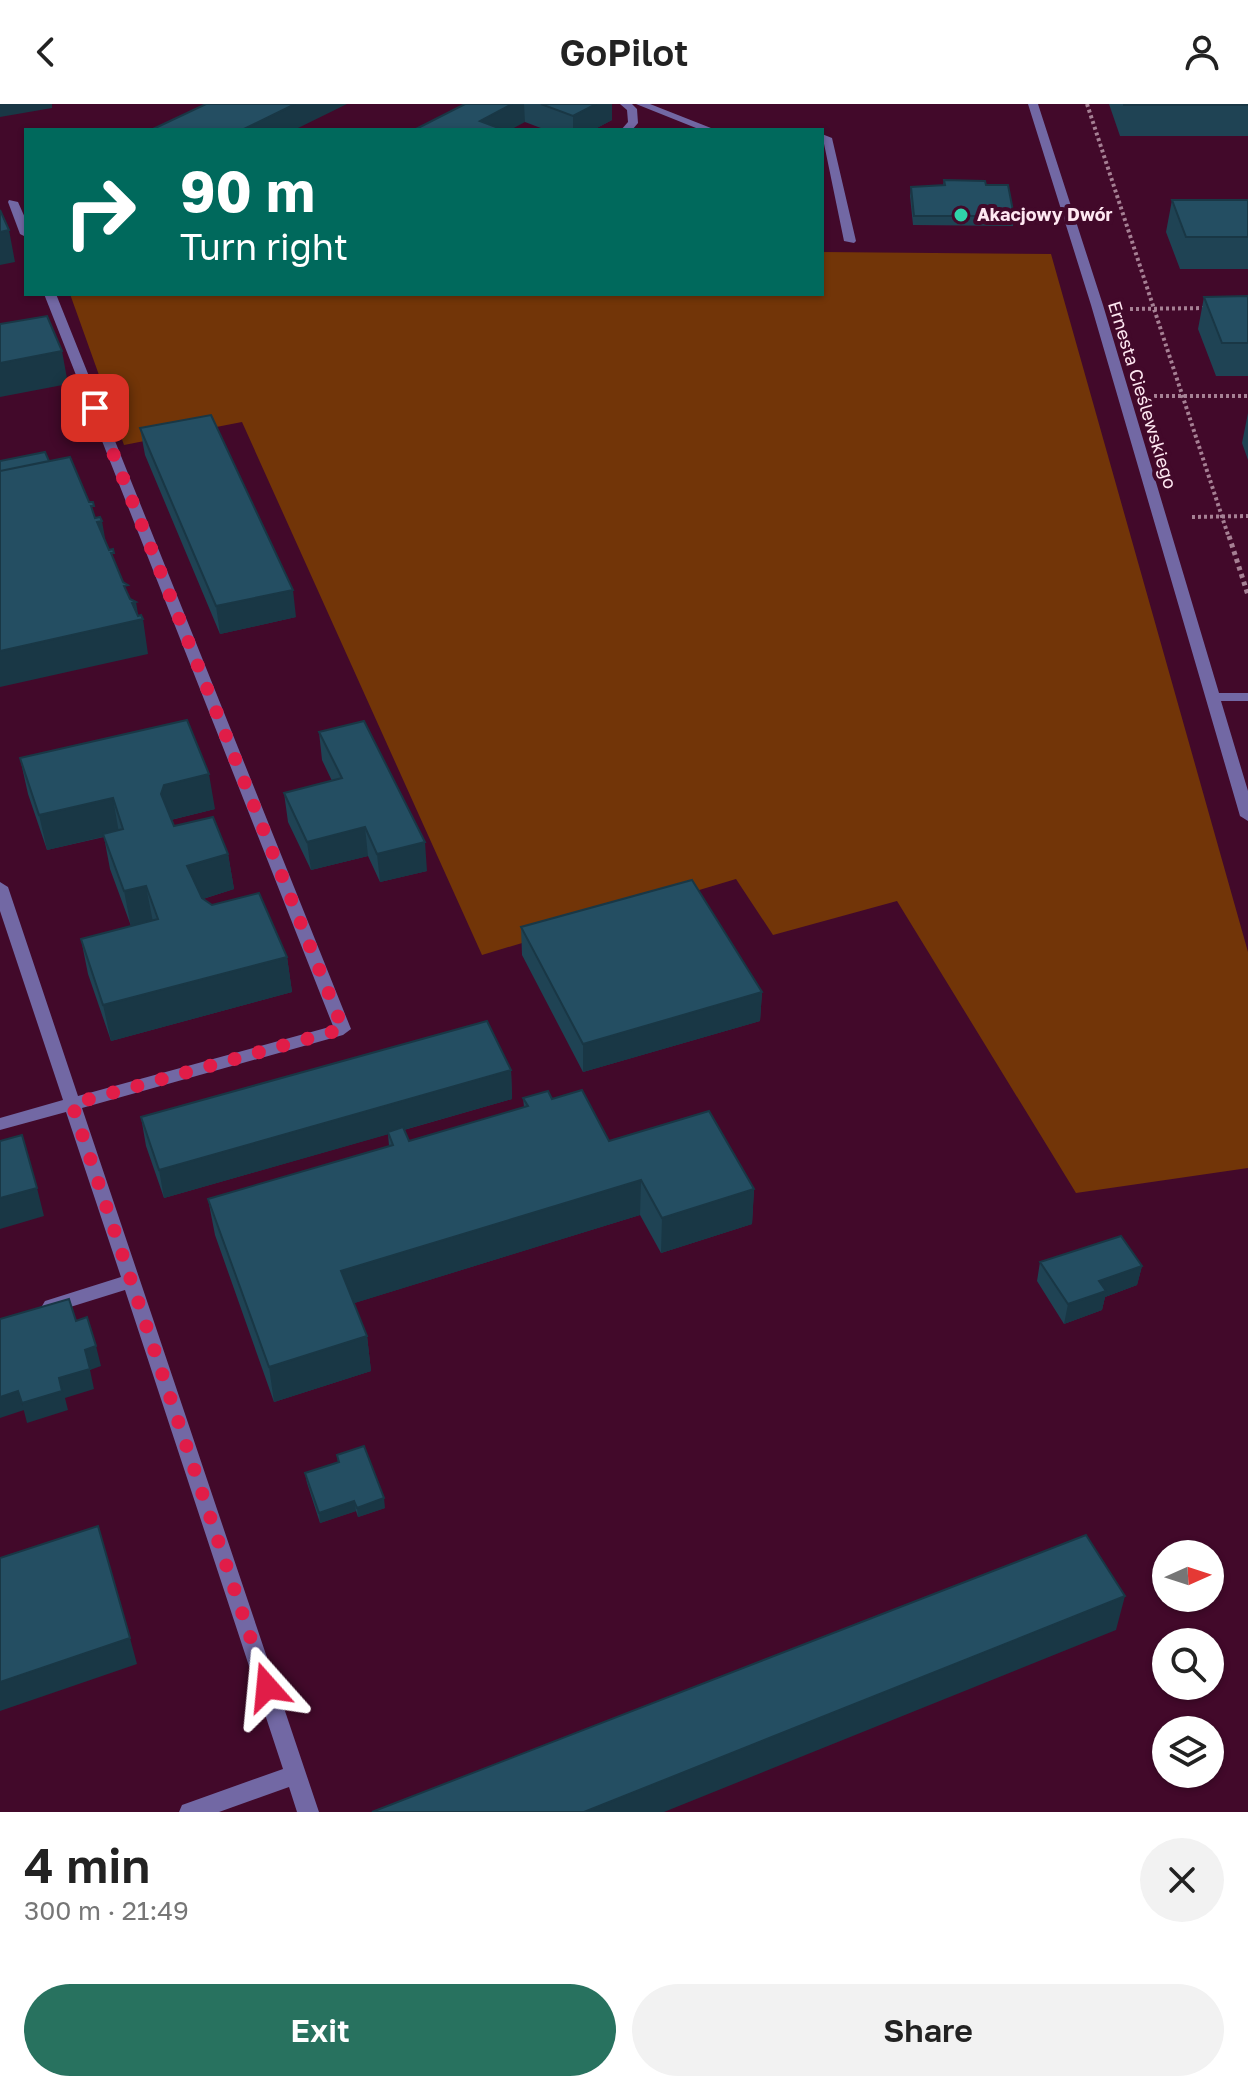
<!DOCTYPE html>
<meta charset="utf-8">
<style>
body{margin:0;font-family:"Golos Text",sans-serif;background:#f2f2f2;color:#222;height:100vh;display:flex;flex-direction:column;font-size:30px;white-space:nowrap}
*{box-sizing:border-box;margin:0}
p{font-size:26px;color:#767676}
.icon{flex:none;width:44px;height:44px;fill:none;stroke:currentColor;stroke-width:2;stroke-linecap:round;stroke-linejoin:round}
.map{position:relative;height:1708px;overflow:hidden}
.drawer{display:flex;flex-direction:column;background:#fff;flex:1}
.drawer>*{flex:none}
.guide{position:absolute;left:24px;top:24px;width:800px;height:168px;border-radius:0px;box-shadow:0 2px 6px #0004;background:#00695c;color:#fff;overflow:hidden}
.needle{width:52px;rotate:87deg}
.buttons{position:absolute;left:1152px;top:1436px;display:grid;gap:16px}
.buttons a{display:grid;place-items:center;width:72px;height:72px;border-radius:50%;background:#fff;box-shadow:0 2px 6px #0004;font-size:40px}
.pin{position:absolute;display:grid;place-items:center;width:68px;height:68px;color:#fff;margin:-34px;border-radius:16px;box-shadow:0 4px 12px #0006}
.me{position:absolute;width:88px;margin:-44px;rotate:342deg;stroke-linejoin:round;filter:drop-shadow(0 0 6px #0008)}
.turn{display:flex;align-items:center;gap:28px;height:168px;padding:0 24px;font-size:36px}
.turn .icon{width:104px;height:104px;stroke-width:2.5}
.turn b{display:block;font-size:56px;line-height:68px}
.round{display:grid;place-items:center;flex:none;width:84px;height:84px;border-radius:42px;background:#f2f2f2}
.head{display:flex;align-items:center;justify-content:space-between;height:136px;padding:0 24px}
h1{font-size:48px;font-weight:600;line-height:60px}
.cta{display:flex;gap:16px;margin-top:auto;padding:16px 24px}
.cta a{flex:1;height:92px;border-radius:48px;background:#28725f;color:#fff;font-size:32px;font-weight:600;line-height:92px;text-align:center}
.cta a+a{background:#f2f2f2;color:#222}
header{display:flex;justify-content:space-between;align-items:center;height:104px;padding:0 24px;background:#fff;font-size:36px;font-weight:600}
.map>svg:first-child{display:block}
.green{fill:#723508}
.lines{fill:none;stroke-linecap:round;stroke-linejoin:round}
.path-far1{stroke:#a68094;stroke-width:4;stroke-dasharray:3 3;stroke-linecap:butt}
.path{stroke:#a68094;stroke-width:5;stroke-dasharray:4 4;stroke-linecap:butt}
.lane{fill:#7268a4;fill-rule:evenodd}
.street{fill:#7268a4;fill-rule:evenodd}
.wall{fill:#1f4354}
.shaded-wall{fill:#193745}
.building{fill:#244e62;stroke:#193745;stroke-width:2}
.route{stroke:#e11d48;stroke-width:14;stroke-dasharray:0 25.2}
.poi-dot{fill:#30d4aa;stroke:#42092a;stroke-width:3}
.labels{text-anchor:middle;stroke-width:8;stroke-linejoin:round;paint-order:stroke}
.far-poi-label{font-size:18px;font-weight:bold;fill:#fee7f1;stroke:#42092a;text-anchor:start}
.far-street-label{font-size:18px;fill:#fee7f1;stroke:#42092a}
</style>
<header><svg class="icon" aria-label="back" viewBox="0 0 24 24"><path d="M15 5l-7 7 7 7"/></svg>GoPilot<svg class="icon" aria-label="person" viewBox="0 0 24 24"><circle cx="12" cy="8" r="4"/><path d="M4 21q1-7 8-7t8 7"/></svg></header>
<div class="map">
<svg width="1248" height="1708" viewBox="0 0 1248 1708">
<rect width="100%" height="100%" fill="#42092a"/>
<path class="green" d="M 822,148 L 1051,150 L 1248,848 L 1248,1064 L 1076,1089 L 897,797 L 773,831 L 736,775 L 482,851 L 242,318 L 124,341 L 70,190 L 822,190 Z"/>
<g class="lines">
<path class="path-far1" d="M 1087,0 L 1229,434
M 1130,205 L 1208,204
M 1154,292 L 1248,292
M 1192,413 L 1248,412"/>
<path class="path" d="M 1229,432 L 1248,491"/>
<path class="lane" d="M 620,0 L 632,0 L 637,5 L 638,19 L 632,26 L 621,26 L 628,18 L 627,6 Z
M 636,0 L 650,0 L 716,26 L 701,26 Z
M 822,30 L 832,34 L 856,137 L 854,139 L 844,137 Z
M 9,96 L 18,98 L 26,116 L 26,133 L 20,130 L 8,98 Z
M 44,190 L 56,190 L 351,925 L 343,931 L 82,1004 L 319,1708 L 297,1708 L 289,1683 L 219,1708 L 179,1708 L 182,1701 L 283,1665 L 125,1186 L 51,1209 L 45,1207 L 42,1202 L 45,1197 L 121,1173 L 66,1008 L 0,1026 L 0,1014 L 63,996 L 0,807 L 0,778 L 8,783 L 78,992 L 333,922 Z"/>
<path class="street" d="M 1028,0 L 1038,0 L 1103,201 L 1219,589 L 1248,589 L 1248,597 L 1221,597 L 1248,687 L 1248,717 L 1240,712 L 1091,201 Z"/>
</g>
<path class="wall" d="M 465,0 L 612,0 L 612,16 L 593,26 L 546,26 L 525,18 Z
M 1109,0 L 1248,0 L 1248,32 L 1120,32 Z
M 944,76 L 986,81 L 1014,112 L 1013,122 L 913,121 L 910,92 L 911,83 L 943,81 Z
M 1172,96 L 1248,96 L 1248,165 L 1180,165 L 1166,128 Z
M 1248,192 L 1248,272 L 1216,272 L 1198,225 L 1204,193 Z
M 1248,309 L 1248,356 L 1242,339 Z
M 140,324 L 296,513 L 220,530 L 145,351 Z
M 319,628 L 427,767 L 380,778 L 368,752 L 311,766 L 288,718 L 284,689 L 332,677 L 322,656 Z
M 20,654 L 215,705 L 171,716 L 174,722 L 228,750 L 234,785 L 203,795 L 287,853 L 292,888 L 111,937 L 88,870 L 81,835 L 131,822 L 110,765 L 104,733 L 47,746 L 28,690 Z
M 521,823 L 762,888 L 760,917 L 583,968 L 522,851 Z
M 511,966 L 512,995 L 404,1026 L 409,1037 L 524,1003 L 523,994 L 552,995 L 609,1037 L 754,1085 L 752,1120 L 661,1149 L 640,1111 L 354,1199 L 367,1232 L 371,1267 L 274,1298 L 215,1131 L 208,1095 L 389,1042 L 388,1030 L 164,1094 L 146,1042 L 141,1013 Z
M 1040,1158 L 1142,1162 L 1137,1181 L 1105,1193 L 1102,1206 L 1064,1220 L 1037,1177 Z
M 337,1351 L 385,1404 L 358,1413 L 356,1407 L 320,1419 L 307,1379 L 305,1369 L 338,1359 Z"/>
<path class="shaded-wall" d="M 0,0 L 52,0 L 52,4 L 0,13 Z
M 295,0 L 347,0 L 294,26 L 242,26 Z
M 512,0 L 524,0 L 525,18 L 510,26 L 480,26 L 480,17 Z
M 596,0 L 612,0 L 612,16 L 593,26 L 573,26 L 573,12 Z
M 9,126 L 15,158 L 0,161 L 0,128 Z
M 62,247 L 68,280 L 0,293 L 0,259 Z
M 102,417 L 108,451 L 97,418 Z
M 293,486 L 296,513 L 220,530 L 216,502 Z
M 136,498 L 139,516 L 143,515 L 148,550 L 0,583 L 0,547 Z
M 209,670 L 215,705 L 170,716 L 161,690 L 164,681 Z
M 113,694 L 119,729 L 47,746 L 39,711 Z
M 365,723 L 368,752 L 311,766 L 307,738 Z
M 425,738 L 427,767 L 380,778 L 377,750 Z
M 228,750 L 234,785 L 193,798 L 187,762 Z
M 146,782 L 153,818 L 131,823 L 124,787 Z
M 287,853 L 292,888 L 111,937 L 103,901 Z
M 762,888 L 760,917 L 583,968 L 583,940 Z
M 511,966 L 512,995 L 164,1094 L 159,1066 Z
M 641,1076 L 640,1111 L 345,1202 L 341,1167 Z
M 37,1084 L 44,1112 L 0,1125 L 0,1094 Z
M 754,1085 L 752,1120 L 661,1149 L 662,1114 Z
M 1142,1162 L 1137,1181 L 1105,1193 L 1102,1206 L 1064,1220 L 1068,1200 L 1099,1177 Z
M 367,1232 L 371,1267 L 274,1298 L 269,1263 Z
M 96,1242 L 101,1262 L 90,1266 L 94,1285 L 65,1294 L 68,1306 L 27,1319 L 22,1299 L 59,1274 L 85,1246 Z
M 18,1287 L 24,1306 L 0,1314 L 0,1293 Z
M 384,1394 L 385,1404 L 358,1413 L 357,1404 Z
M 354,1397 L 356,1407 L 320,1419 L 319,1409 Z
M 1125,1492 L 1116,1526 L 664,1708 L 584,1708 Z
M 130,1534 L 137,1560 L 0,1607 L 0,1578 Z"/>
<path class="building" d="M 206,0 L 295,0 L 242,26 L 151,26 Z
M 465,0 L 512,0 L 480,17 L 504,26 L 414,26 Z
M 541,0 L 596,0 L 573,12 Z
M 1124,0 L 1248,0 L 1248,1 L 1124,1 Z
M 944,76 L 985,77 L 986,81 L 1008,81 L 1014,112 L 914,112 L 911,83 L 945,81 Z
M 1172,96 L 1248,96 L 1248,133 L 1186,133 Z
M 0,106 L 9,126 L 0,128 Z
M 1248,192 L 1248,239 L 1222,239 L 1204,193 Z
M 47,212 L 62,247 L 0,259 L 0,220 Z
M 211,311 L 293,486 L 216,502 L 140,324 Z
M 45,348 L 49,357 L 0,367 L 0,357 Z
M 70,353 L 89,398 L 93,398 L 94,402 L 91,402 L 95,414 L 100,413 L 102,417 L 97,418 L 109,446 L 113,445 L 114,449 L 111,449 L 123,478 L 128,481 L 124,482 L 130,495 L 136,498 L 132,499 L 138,512 L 141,511 L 143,515 L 0,547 L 0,367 Z
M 187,616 L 209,670 L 164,681 L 161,690 L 174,722 L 213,713 L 228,750 L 187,762 L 202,794 L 212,801 L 259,789 L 287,853 L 103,901 L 81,835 L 158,815 L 146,782 L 124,787 L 103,730 L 123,725 L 113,694 L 39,711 L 20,654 Z
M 364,617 L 425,738 L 377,750 L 365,723 L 307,738 L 284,689 L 342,674 L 319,628 Z
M 692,776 L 762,888 L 583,940 L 521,823 Z
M 487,917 L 511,966 L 159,1066 L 141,1013 Z
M 582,986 L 609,1037 L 709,1007 L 754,1085 L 662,1114 L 641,1076 L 341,1167 L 367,1232 L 269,1263 L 208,1095 L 393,1041 L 388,1028 L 403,1023 L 409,1037 L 528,1002 L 523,994 L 548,987 L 552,995 Z
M 22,1031 L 37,1084 L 0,1094 L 0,1037 Z
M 1121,1132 L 1142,1162 L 1099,1177 L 1106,1187 L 1068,1200 L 1040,1158 Z
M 69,1195 L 76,1217 L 87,1213 L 96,1242 L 85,1246 L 90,1265 L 59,1274 L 62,1287 L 22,1299 L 18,1287 L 0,1293 L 0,1215 Z
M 364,1342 L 384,1394 L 357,1404 L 354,1397 L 319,1409 L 305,1369 L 339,1358 L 337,1351 Z
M 98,1422 L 130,1534 L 0,1578 L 0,1454 Z
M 1086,1431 L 1125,1492 L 584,1708 L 372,1708 Z"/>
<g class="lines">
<path class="route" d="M 95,304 L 343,925 L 72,1000 L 267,1583"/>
</g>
<circle class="poi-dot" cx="961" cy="111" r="8"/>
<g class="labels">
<g class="far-poi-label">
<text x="977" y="117">Akacjowy Dwór</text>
</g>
<g class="far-street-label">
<text transform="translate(1142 291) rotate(73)" y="6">Ernesta Cieślewskiego</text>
</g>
</g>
</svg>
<div class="buttons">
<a><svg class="needle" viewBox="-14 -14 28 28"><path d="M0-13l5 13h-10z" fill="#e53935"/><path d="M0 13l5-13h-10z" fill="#767676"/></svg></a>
<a><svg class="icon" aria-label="search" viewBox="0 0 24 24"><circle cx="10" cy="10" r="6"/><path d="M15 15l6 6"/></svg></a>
<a><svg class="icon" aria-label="layers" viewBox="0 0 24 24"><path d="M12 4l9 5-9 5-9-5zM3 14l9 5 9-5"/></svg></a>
</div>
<div class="pin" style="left:95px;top:304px;background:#d93025"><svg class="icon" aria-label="arrive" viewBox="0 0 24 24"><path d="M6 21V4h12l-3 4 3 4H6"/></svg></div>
<svg class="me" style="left:267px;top:1583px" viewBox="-20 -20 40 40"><path d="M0-17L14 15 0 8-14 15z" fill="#e11d48" stroke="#fff" stroke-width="4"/></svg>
<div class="guide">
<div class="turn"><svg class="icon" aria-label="right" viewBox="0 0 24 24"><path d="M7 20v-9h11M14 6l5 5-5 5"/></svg><div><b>90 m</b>Turn right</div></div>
</div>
</div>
<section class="drawer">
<div class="head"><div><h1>4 min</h1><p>300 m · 21:49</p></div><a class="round"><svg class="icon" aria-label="close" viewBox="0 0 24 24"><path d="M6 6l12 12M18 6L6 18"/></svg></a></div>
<div class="cta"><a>Exit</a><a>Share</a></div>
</section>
